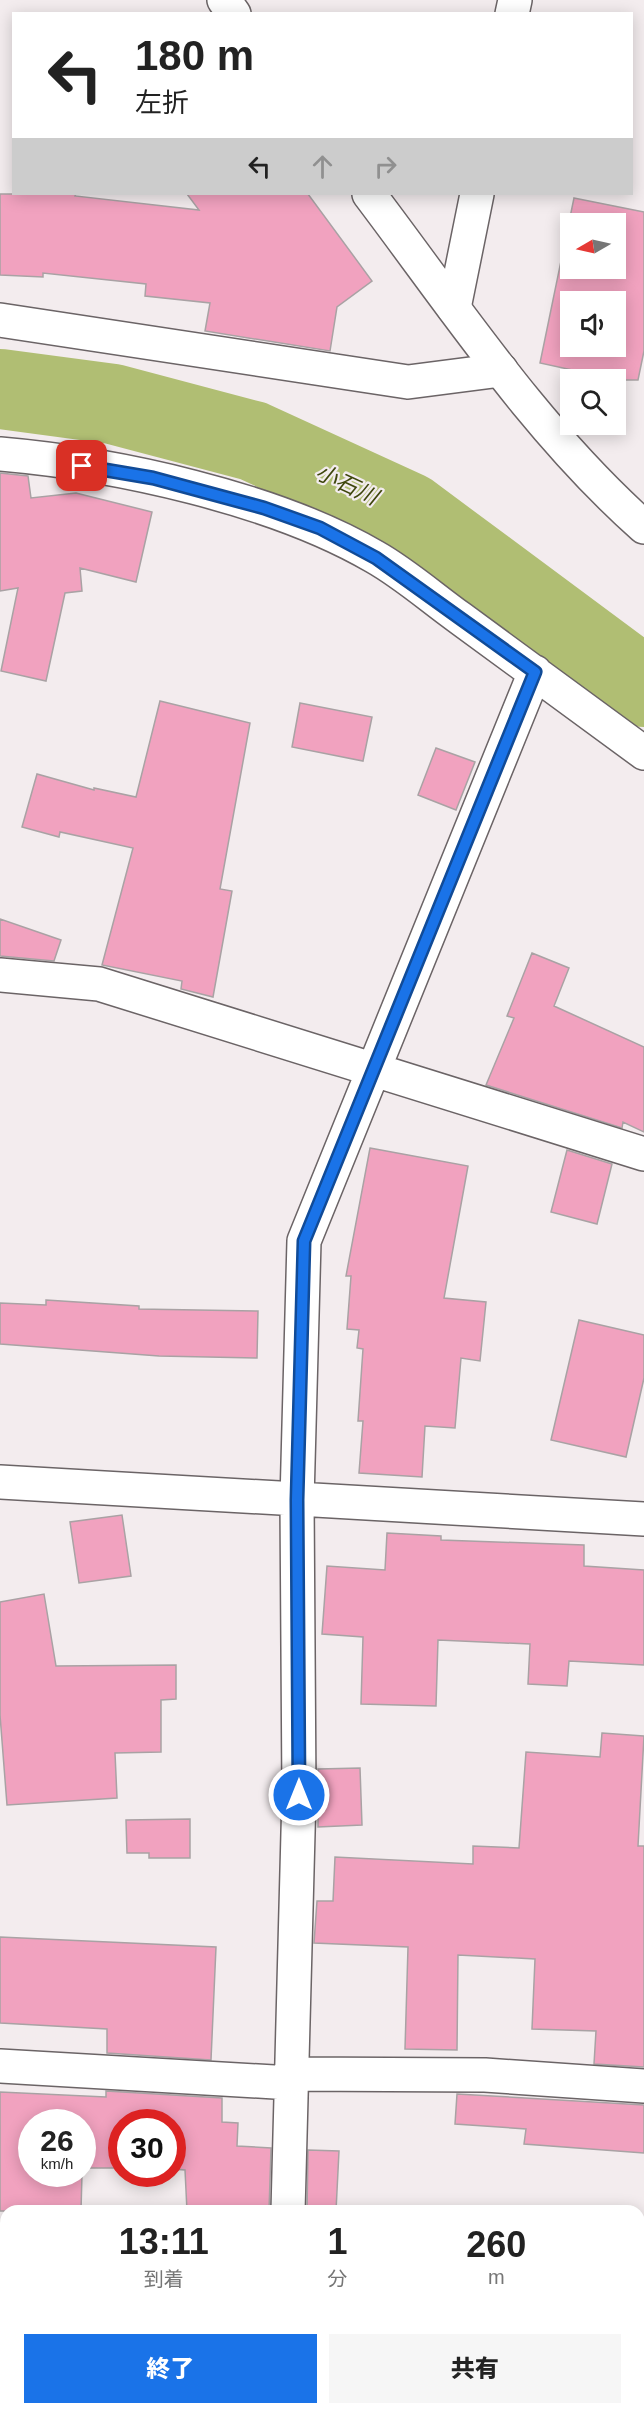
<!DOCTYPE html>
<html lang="ja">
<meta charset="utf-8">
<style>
body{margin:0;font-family:Helvetica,"Noto Sans JP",sans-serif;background:#f6f6f6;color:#222;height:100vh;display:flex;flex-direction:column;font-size:22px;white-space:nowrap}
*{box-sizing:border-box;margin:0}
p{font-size:20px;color:#767676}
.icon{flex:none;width:33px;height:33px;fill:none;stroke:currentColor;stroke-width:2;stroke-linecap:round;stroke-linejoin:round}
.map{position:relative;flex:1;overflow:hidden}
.sheet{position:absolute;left:0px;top:2205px;width:645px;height:210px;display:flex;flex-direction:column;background:#fff;border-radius:18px 18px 0 0;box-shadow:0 3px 15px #0003}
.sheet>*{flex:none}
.hud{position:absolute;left:12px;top:12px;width:621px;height:183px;border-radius:0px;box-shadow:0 3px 15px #0003;background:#fff;color:#222;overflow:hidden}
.needle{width:39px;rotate:261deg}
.fabs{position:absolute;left:560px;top:213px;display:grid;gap:12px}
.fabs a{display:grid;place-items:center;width:66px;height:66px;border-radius:0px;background:#fff;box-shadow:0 3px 15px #0003;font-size:30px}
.speed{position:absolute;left:18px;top:2109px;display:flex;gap:12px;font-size:30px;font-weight:700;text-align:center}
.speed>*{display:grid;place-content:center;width:78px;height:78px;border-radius:50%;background:#fff;box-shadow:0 3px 15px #0003;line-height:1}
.speed small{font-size:15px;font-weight:400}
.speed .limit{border:9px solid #d22;background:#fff;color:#111}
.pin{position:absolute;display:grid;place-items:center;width:51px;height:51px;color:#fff;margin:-26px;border-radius:12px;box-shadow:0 3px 9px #0006}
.me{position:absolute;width:66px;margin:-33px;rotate:0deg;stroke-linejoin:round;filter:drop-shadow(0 0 4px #0008)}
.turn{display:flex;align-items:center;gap:21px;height:126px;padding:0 24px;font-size:27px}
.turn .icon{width:78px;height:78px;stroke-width:2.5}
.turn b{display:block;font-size:42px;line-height:51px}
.lanes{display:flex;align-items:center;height:57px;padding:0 24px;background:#0003;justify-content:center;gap:30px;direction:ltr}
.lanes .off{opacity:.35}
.eta{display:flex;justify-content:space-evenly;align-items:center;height:102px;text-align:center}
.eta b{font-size:36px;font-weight:800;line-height:42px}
.primary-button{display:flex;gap:12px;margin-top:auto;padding:12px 24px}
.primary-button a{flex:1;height:69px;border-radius:0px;background:#1a73e8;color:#fff;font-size:24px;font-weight:800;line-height:69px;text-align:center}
.primary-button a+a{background:#f6f6f6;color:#222}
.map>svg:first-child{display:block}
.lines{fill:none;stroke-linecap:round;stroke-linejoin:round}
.river{stroke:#b0be73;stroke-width:80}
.building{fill:#f1a2bf;stroke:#a9a2a4;stroke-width:1.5;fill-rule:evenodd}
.minor-casing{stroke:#6b6466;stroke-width:36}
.tertiary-casing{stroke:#6b6466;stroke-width:36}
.minor{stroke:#fff;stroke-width:33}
.tertiary{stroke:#fff;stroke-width:33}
.route-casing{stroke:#114b97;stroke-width:15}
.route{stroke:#1a73e8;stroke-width:10}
.labels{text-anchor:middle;stroke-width:4.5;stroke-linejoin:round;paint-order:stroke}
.water-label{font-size:22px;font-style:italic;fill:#3e460c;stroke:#f3ecee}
</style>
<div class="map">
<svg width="644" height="2415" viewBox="0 0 644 2415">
<rect width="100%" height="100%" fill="#f3ecee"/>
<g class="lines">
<path class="river" d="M 0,389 L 113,404 L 253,441 L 408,512 L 644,687"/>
</g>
<path class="building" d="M 0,194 L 76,194 L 75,196 L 199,210 L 187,194 L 308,194 L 372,281 L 337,307 L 330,351 L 205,331 L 210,303 L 145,296 L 146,284 L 43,273 L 43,277 L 0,275 Z
M 574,198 L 644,212 L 644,351 L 638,380 L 618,380 L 540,363 ZM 570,224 L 615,224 L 615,268 L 570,268 ZM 570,302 L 615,302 L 615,346 L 570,346 Z
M 0,473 L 28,476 L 31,498 L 76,493 L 152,512 L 136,582 L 80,568 L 82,591 L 65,593 L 46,681 L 1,671 L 18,588 L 0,591 Z
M 160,701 L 250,723 L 220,889 L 232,891 L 213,997 L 181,989 L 182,981 L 102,965 L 133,848 L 60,832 L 59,837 L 22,827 L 37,774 L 94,790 L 94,788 L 136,797 Z
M 300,703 L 372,717 L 363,761 L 292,747 Z
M 436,748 L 475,762 L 456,810 L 418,795 Z
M 0,919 L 61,940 L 54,961 L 0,956 Z
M 532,953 L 569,968 L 554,1006 L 644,1047 L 644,1132 L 623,1122 L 622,1128 L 486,1085 L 514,1018 L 507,1016 Z
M 370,1148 L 468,1166 L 444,1298 L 486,1302 L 480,1361 L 461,1358 L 455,1428 L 425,1426 L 422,1477 L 359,1473 L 363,1421 L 358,1421 L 363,1349 L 357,1348 L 359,1330 L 347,1329 L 351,1276 L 346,1276 Z
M 567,1150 L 612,1164 L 597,1224 L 551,1212 Z
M 46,1300 L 139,1306 L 139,1309 L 258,1311 L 257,1358 L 159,1356 L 0,1344 L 0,1303 L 46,1305 Z
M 579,1320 L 644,1335 L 644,1378 L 626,1457 L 551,1440 Z
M 122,1515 L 131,1576 L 79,1583 L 70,1522 Z
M 387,1533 L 441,1536 L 441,1540 L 584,1545 L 584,1566 L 644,1570 L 644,1665 L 569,1661 L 567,1686 L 528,1684 L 530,1644 L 438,1640 L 436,1706 L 361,1704 L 363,1637 L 322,1634 L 327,1566 L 385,1570 Z
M 44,1594 L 56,1666 L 176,1665 L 176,1699 L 161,1700 L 161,1752 L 115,1753 L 117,1798 L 7,1805 L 0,1715 L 0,1602 Z
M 602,1733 L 644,1736 L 638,1846 L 644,1846 L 644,2067 L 594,2064 L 596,2031 L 532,2029 L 535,1959 L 458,1955 L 457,2050 L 405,2049 L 408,1947 L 314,1943 L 317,1901 L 333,1901 L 335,1857 L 473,1864 L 473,1846 L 519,1848 L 526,1752 L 600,1757 Z
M 360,1768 L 362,1825 L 318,1827 L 318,1769 Z
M 190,1819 L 190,1858 L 149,1858 L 149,1853 L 127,1853 L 126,1820 Z
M 0,1937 L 216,1947 L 211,2060 L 107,2053 L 107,2029 L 0,2023 Z
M 106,2091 L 222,2098 L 222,2122 L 238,2123 L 237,2146 L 271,2148 L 269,2211 L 187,2211 L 185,2170 L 172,2169 L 172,2122 L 122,2122 L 122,2168 L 82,2168 L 82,2122 L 32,2122 L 32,2174 L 82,2174 L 81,2211 L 0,2211 L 0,2092 L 106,2097 Z
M 457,2094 L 644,2105 L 644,2153 L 524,2144 L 526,2129 L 455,2124 Z
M 308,2150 L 339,2151 L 336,2211 L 307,2211 Z"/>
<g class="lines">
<defs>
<path id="minor" d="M 512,14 L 515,0
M 454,308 L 477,194
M 0,320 L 408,382 L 501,370
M 0,454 C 116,464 274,498 375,557 C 405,574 432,598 460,618 C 522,663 583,708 644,753
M 0,975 L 99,984 L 644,1154
M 0,1482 L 644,1519
M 0,2066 L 291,2083
M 292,2074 L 485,2075 L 644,2086
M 288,2211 L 299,1795 L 297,1500 L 304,1241 L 535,672
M 639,2305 L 644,2305
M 277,2415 L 277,2409
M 624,2415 L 625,2409"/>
<path id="tertiary" d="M 224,0 L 234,14
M 369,194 C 456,309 536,431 644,527"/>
</defs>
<use href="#minor" class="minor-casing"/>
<use href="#tertiary" class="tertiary-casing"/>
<use href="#minor" class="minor"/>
<use href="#tertiary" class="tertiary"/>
</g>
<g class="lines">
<defs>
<path id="route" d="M 82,466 L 153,478 L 264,508 L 320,528 L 376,558 L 535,672 L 304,1241 L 297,1500 L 299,1795"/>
</defs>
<use href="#route" class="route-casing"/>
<use href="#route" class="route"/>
</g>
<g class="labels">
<g class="water-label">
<text transform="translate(347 484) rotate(25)" y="8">小石川</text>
</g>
</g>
</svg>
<div class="fabs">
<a><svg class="needle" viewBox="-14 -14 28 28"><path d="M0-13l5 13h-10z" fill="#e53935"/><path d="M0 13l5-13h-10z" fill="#767676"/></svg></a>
<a><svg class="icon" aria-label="sound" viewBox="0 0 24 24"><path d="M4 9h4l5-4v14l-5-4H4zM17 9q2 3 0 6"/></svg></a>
<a><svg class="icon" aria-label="search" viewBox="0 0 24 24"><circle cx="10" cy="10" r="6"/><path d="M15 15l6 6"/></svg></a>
</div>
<div class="speed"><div>26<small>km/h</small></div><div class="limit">30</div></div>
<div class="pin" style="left:82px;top:466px;background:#d93025"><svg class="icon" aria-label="arrive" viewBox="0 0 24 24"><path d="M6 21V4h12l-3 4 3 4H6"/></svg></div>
<svg class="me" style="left:299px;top:1795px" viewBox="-20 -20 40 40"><circle r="17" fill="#1a73e8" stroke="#fff" stroke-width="3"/><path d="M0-11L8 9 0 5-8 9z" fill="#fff"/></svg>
<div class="hud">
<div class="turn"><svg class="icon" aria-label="left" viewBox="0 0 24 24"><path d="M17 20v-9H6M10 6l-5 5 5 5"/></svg><div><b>180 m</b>左折</div></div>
<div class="lanes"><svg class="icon" aria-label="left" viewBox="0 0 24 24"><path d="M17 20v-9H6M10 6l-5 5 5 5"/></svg><svg class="icon off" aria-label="ahead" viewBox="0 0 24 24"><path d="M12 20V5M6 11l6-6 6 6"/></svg><svg class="icon off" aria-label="right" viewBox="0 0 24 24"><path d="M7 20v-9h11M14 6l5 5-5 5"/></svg></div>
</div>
<section class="sheet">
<div class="eta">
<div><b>13:11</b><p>到着</p></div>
<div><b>1</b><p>分</p></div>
<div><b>260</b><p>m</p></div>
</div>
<div class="primary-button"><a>終了</a><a>共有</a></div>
</section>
</div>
